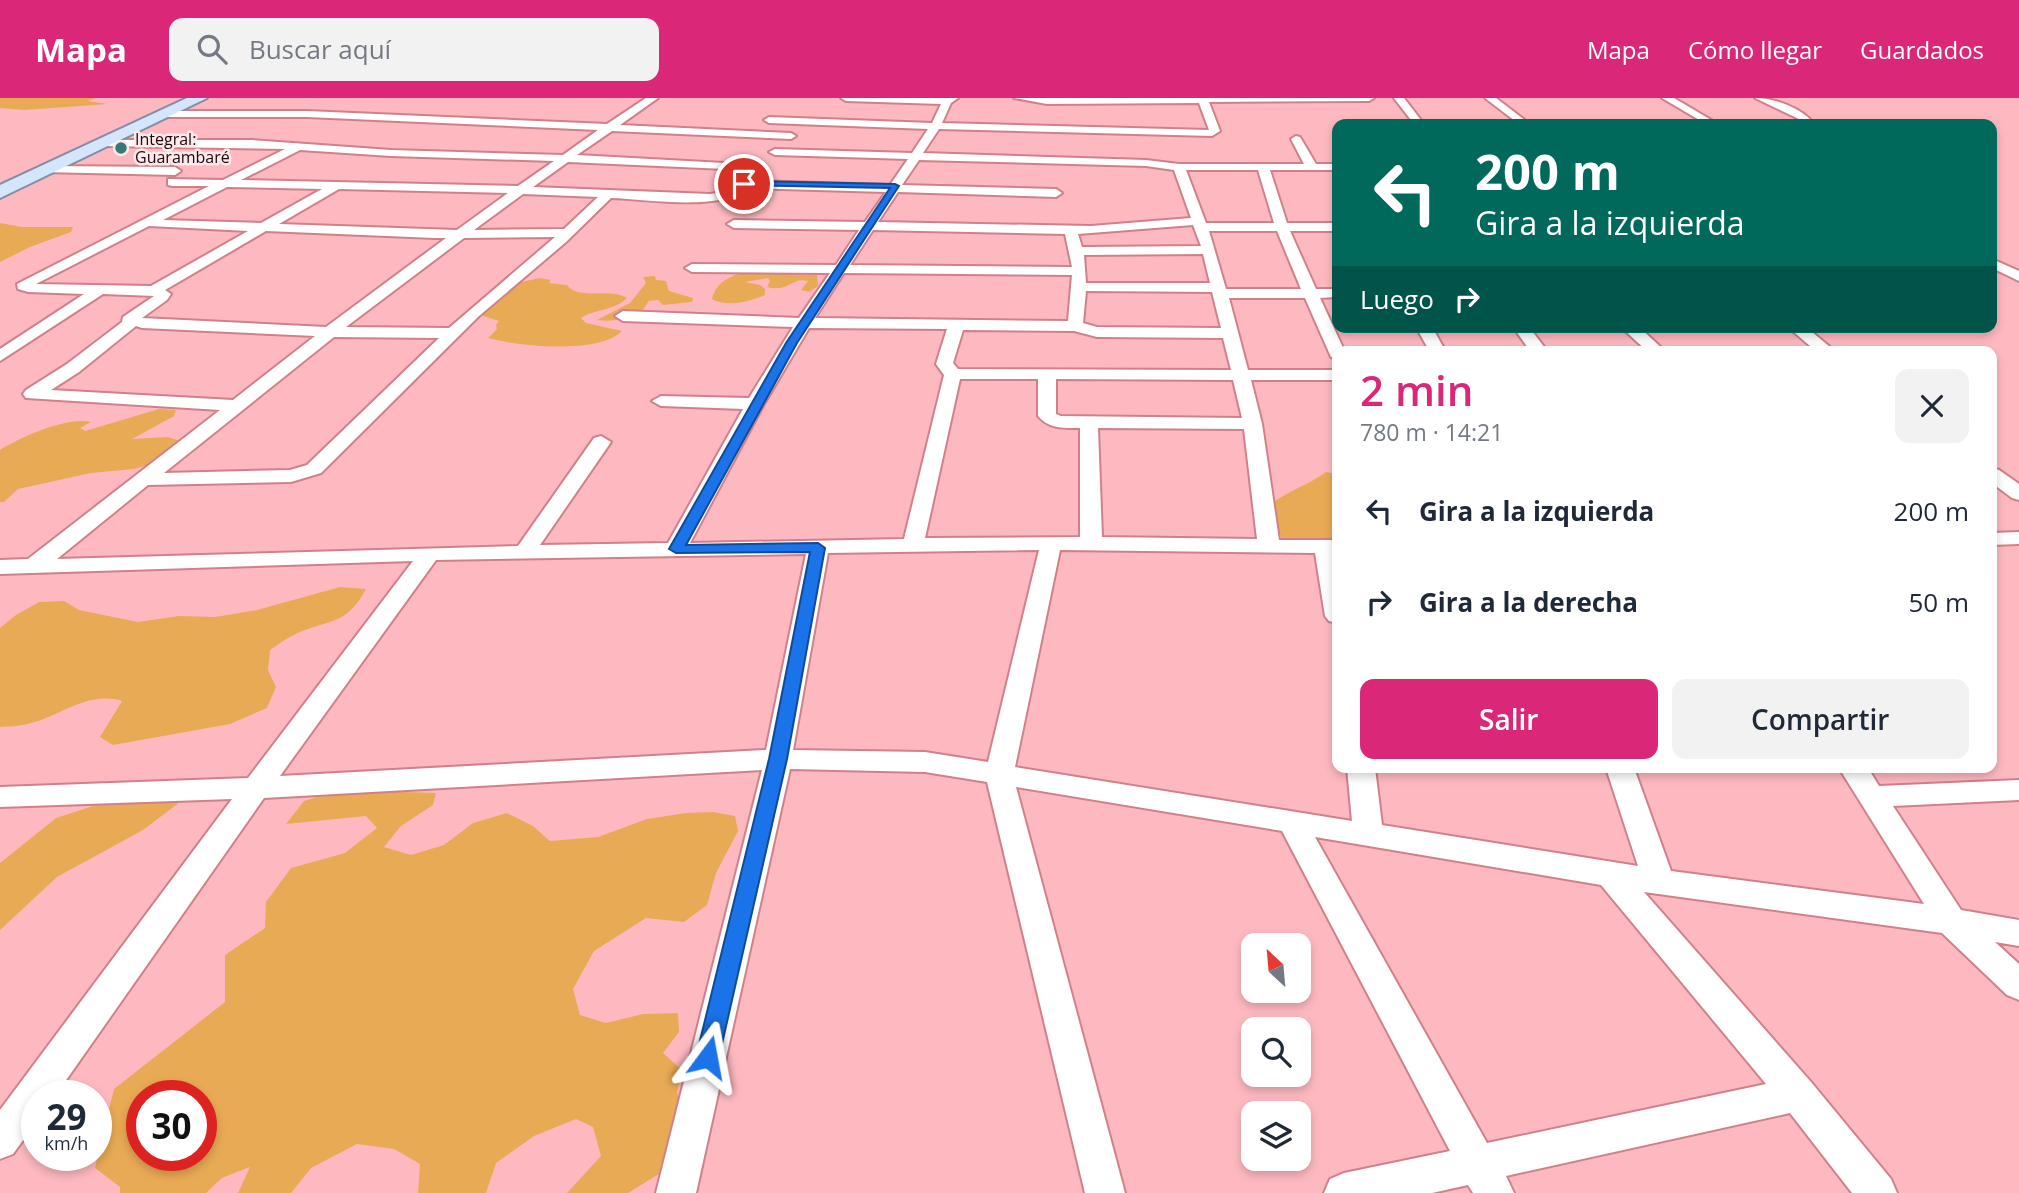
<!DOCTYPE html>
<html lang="es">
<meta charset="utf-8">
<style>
body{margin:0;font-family:"Open Sans",sans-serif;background:#f2f2f3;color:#1f2937;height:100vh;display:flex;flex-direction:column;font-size:26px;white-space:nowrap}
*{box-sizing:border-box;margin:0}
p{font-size:23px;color:#747a83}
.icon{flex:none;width:38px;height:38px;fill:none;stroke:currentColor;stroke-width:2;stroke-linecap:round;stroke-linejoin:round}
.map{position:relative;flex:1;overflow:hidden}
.sheet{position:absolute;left:1332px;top:248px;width:665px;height:427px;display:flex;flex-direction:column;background:#fff;border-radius:14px;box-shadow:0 4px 10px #0003}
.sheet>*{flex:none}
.top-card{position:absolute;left:1332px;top:21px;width:665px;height:214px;border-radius:14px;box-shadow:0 4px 10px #0003;background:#00695c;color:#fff;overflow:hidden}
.needle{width:46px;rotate:334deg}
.controls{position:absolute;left:1241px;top:835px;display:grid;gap:14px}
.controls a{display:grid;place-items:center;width:70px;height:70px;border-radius:14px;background:#fff;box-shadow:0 4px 10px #0003;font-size:35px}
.speed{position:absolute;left:21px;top:982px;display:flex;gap:14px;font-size:35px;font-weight:700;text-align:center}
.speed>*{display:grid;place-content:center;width:91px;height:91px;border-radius:50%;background:#fff;box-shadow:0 4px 10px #0003;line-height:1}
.speed small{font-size:18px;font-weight:400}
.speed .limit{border:10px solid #d22;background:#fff;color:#111}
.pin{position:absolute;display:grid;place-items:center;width:60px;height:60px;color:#fff;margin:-30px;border:4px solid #fff;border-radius:50%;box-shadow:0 2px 7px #0007}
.me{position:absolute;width:77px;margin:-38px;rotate:13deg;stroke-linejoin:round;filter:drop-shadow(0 0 5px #0008)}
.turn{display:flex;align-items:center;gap:24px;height:147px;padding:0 28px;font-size:32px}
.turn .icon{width:91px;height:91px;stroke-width:2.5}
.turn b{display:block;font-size:49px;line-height:60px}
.then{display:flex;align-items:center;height:66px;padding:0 28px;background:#0003;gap:14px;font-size:26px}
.round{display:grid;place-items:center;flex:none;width:74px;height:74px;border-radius:14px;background:#f2f2f3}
.headline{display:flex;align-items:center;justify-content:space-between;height:119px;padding:0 28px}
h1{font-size:42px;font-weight:600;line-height:52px;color:#db2777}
.primary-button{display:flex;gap:14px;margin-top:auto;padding:14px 28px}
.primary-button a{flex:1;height:80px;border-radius:14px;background:#db2777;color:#fff;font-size:28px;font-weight:600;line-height:80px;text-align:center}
.primary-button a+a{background:#f2f2f3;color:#1f2937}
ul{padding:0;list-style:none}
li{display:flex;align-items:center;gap:21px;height:91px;padding:0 28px}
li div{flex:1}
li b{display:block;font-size:26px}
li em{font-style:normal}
header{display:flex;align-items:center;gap:42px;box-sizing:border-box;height:98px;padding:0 35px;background:#db2777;color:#fff}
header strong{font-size:33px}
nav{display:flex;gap:38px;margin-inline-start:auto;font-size:24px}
.search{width:490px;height:63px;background:#f2f2f3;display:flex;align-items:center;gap:18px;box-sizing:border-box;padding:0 24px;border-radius:14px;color:#747a83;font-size:26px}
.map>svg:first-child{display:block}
.green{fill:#e9aa55;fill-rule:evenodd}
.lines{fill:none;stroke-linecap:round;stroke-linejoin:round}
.street-casing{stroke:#d1808a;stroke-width:4}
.primary-casing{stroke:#848da6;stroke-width:4}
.street{fill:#fff;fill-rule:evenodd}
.primary{fill:#d4e6fb;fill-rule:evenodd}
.route{fill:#1a73e8;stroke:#114b97;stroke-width:2}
.poi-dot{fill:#317a77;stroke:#fceaeb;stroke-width:2.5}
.labels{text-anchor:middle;stroke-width:5;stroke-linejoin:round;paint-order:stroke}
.far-poi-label{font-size:16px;fill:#23060c;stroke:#fceaeb;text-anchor:start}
</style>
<header>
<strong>Mapa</strong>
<div class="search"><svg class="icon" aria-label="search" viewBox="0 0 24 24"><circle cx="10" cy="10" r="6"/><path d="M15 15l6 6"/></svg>Buscar aquí</div>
<nav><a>Mapa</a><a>Cómo llegar</a><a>Guardados</a></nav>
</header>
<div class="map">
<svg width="2019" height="1095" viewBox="0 0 2019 1095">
<rect width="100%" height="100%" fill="#feb9c0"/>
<path class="green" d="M 0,0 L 96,0 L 88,3 L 108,6 L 24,12 L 0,10 Z
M 0,125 L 22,129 L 73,129 L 71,134 L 30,149 L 0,164 Z
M 747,174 L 817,177 L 818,188 L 809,194 L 801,192 L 808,183 C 792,179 788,195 767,189 L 770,183 L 768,180 L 745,184 L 760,187 L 765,191 L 765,197 C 750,203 727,210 712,201 C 716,184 731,177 747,174 Z
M 655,178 L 656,182 L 666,183 L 669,193 L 693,200 L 692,204 L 663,207 L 658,202 L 649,203 C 646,206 645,210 642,212 C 631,222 611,224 597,222 L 630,205 L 646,185 L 643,179 Z
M 540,180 L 551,182 L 549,185 L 567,187 C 579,203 609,189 627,200 C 616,212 595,211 581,220 L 586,225 L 622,233 C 599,257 518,248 488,240 L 497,231 L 496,227 L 499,223 L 483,218 L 479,209 L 502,188 Z
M 159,311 L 176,312 L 174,318 L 132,341 L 168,339 L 180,343 L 154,366 L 133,371 L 91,375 L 18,391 L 4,404 L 0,404 L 0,352 C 20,339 68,318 91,324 L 80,330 L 85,333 Z
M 1326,374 L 1337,376 L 1337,442 L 1311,445 L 1284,442 L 1270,427 L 1266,410 C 1284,394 1307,388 1326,374 Z
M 340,489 L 366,491 C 345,530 328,520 294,537 C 286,540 278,547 270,552 L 268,572 L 276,589 L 267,610 L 230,626 L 113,647 L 100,639 L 122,603 C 85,592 57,622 22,627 C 15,629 7,628 0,629 L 0,530 L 16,517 L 39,504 L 64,503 L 79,512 L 138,524 L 179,518 L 215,519 L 257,512 Z
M 340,692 L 436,695 L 433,707 L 401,728 L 384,749 L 411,757 L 444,747 L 473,725 L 507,715 L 533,728 L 550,743 L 598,739 L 647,721 L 686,715 L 713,714 L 735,718 L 738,733 L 716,775 L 707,807 L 684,824 L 646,820 L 594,853 L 573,891 L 580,917 L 606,925 L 643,916 L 678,915 L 679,934 L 663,955 L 682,972 L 677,994 L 691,1032 L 677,1065 L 628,1095 L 567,1095 L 601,1058 L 593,1029 L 576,1021 L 534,1038 L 496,1065 L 486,1095 L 418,1095 L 420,1066 L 394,1051 L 357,1046 L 311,1070 L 291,1095 L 238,1095 L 250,1069 L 222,1080 L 206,1095 L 120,1095 L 120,1089 L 95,1070 L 114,991 L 225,904 L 225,857 L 265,830 L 266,804 L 291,770 L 345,755 L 377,730 L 366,718 L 286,726 L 304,703 ZM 142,998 L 201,998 L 201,1057 L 142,1057 Z
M 127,697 L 180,704 L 143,732 L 57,779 L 0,832 L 0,765 L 56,720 Z"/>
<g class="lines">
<defs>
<path id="street" d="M 646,0 L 658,0 L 620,27 L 791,35 L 796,38 L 791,41 L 612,33 L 577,57 L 761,67 L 763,69 L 758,72 L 753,83 L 890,87 L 908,61 L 775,57 L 769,54 L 775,51 L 912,55 L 928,31 L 769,25 L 764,22 L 769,19 L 932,25 L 941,6 L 846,3 L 841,0 L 958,0 L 951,5 L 942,25 L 1209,32 L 1199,5 L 1047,6 L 1014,0 L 1374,0 L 1369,3 L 1209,4 L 1220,33 L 1212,38 L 939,31 L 923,55 L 1146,62 L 1179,66 L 1304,66 L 1291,41 L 1296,38 L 1300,39 L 1316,66 L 1337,66 L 1337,72 L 1270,72 L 1287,125 L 1337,125 L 1337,133 L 1290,133 L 1316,191 L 1337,191 L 1337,199 L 1320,200 L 1345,254 L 1337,254 L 1337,260 L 1331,259 L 1305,200 L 1229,200 L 1248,272 L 1337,272 L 1337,282 L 1251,282 L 1262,326 L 1279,442 L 1337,442 L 1337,525 L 1329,523 L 1325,518 L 1315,455 L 1060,452 L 1015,669 L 1352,723 L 1347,670 L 1375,670 L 1382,727 L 1638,768 L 1606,670 L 1634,670 L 1671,773 L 1924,806 L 1839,670 L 1868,670 L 1879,688 L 2019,682 L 2019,702 L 1893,708 L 1961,812 L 2019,822 L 2019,848 L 1995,844 L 2019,866 L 2019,902 L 2007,897 L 1942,835 L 1644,794 L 1811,984 L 1891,1081 L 1897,1095 L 1852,1095 L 1790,1015 L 1506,1078 L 1514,1095 L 1473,1095 L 1468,1087 L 1432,1095 L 1324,1095 L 1330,1081 L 1344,1075 L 1450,1053 L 1282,733 L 1016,689 L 1125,1095 L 1085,1095 L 987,684 L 925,674 L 790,671 L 696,1095 L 656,1095 L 762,672 L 264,700 L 55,998 L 37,998 L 37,1023 L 13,1056 L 0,1061 L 0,1012 L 232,701 L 0,709 L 0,689 L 248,680 L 413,463 L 0,476 L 0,462 L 28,461 L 220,312 L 26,300 L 23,296 L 26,292 L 67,266 L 122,224 L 123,219 L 154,198 L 103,196 L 0,263 L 0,251 L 84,196 L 28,194 L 18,191 L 17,186 L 209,88 L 172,88 L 168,87 L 168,81 L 223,82 L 285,51 L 104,48 L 99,45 L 104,42 L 252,42 L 391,52 L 563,57 L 598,32 L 307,19 L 165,19 L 160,16 L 165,13 L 307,13 L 607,26 ZM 300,52 L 391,58 L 554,63 L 518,88 L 241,82 ZM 919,62 L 1146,68 L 1174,72 L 1191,120 L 1091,128 L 878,124 L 898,94 L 1056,99 L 1062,95 L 1056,91 L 902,87 ZM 568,64 L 748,72 L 729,93 L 710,96 L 533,89 ZM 1186,72 L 1258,72 L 1274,125 L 1206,125 ZM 227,89 L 322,91 L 261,125 L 163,122 ZM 747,90 L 886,94 L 865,124 L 734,122 L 727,126 L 734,130 L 859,132 L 836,167 L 692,166 L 685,170 L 692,174 L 830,175 L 799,220 L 623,213 L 615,218 L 623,223 L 793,229 L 749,300 L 661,298 L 652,303 L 661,308 L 743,311 L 668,445 L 540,447 L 611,344 L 601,338 L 594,340 L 518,448 L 57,461 L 148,387 L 291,384 L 321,375 L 479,218 L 566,144 L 611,100 C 647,101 721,114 747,90 ZM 339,91 L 508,95 L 457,132 L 279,126 ZM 523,96 L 598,99 L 564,131 L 474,132 ZM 1193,127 L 1201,148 L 1082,149 L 1078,136 ZM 149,128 L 248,133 L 151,188 L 36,186 ZM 873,132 L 1065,136 L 1072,169 L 850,167 ZM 266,133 L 435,140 L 446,140 L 326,229 L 142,220 L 167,202 L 171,196 L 165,192 ZM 1209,133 L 1277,133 L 1301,191 L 1226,191 ZM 555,139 L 449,230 L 346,229 L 464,140 ZM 1203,156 L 1210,185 L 1086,185 L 1084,157 ZM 844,175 L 1072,177 L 1068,223 L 815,220 ZM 1086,193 L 1212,194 L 1221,230 L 1097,229 L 1083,225 ZM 136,228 L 142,230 L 315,238 L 233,302 L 51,292 L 79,274 ZM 809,230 L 947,231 L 936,266 L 944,277 L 904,441 L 690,445 L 764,306 ZM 963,232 L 1074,233 L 1097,239 L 1223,240 L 1231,272 L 958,271 L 953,265 ZM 334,239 L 439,240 L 307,367 L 290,372 L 164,375 ZM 960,281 L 1038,281 L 1038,318 C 1049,331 1063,330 1080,330 L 1080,439 L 925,440 ZM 1056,281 L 1233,282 L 1242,320 L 1061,318 L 1056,316 ZM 1098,330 L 1244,331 L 1257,441 L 1102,439 ZM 1039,452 L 988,664 L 925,654 L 793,652 L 828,455 ZM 806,456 L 766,652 L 280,678 L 436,462 ZM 1315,739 L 1601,787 L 1766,986 L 1487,1045 Z
M 1394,0 L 1404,0 L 1424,26 L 1414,26 Z
M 1485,0 L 1496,0 L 1530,26 L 1519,26 Z
M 1662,0 L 1674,0 L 1718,26 L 1706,26 Z
M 1755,0 C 1774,0 1803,10 1814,26 L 1804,26 L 1801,22 Z
M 46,68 L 175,69 L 181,73 L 175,77 L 42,74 L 40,72 Z
M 1992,161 L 2019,173 L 2019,183 L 1992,170 Z
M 1416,229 L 1432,229 L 1446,254 L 1430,254 Z
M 1513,229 L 1529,229 L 1548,254 L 1531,254 Z
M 1621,229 L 1639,229 L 1666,254 L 1648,254 Z
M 1788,229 L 1806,229 L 1836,254 L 1817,254 Z
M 1992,370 L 1999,372 L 2019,386 L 2019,402 L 2012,400 L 1992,385 Z
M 2019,434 L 2019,446 L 1992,447 L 1992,435 Z"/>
<path id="primary" d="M 187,0 L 207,0 L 0,100 L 0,87 Z"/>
</defs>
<use href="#street" class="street-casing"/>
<use href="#primary" class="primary-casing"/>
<use href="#street" class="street"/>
<use href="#primary" class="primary"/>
</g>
<path class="route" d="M 744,83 L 895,86 L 899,88 L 797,245 L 686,447 L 818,445 L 825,450 L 787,661 L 719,959 L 716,967 L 708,970 L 700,967 L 696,959 L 769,661 L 810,454 L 676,455 L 669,451 L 786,245 L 890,90 L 742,87 Z"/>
<circle class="poi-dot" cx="121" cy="50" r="7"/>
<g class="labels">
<g class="far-poi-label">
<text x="135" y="47">Integral:<tspan x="135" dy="18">Guarambaré</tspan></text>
</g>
</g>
</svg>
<div class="controls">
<a><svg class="needle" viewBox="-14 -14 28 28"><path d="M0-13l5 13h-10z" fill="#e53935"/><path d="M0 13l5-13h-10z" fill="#747a83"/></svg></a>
<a><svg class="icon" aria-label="search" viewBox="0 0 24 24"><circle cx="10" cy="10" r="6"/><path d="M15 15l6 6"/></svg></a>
<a><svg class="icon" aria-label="layers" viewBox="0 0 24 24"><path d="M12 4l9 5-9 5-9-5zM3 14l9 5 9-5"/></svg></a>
</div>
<div class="speed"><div>29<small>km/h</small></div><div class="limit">30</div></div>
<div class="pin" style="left:744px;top:86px;background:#d93025"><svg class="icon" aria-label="arrive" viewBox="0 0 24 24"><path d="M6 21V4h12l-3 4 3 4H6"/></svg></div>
<svg class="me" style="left:708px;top:959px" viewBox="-20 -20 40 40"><path d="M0-17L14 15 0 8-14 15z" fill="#1a73e8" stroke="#fff" stroke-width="4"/></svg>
<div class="top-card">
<div class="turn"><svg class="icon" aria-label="left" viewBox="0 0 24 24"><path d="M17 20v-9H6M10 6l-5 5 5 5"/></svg><div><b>200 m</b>Gira a la izquierda</div></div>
<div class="then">Luego<svg class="icon" aria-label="right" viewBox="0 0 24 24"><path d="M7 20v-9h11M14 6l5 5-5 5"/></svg></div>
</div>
<section class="sheet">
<div class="headline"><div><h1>2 min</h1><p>780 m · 14:21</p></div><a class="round"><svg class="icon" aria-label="close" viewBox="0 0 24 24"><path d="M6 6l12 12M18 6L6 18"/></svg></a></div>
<ul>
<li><svg class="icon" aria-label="left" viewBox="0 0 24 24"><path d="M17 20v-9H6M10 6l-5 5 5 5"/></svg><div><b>Gira a la izquierda</b></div><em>200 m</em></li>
<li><svg class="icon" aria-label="right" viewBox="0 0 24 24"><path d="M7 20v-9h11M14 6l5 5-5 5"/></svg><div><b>Gira a la derecha</b></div><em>50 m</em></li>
</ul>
<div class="primary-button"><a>Salir</a><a>Compartir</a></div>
</section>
</div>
